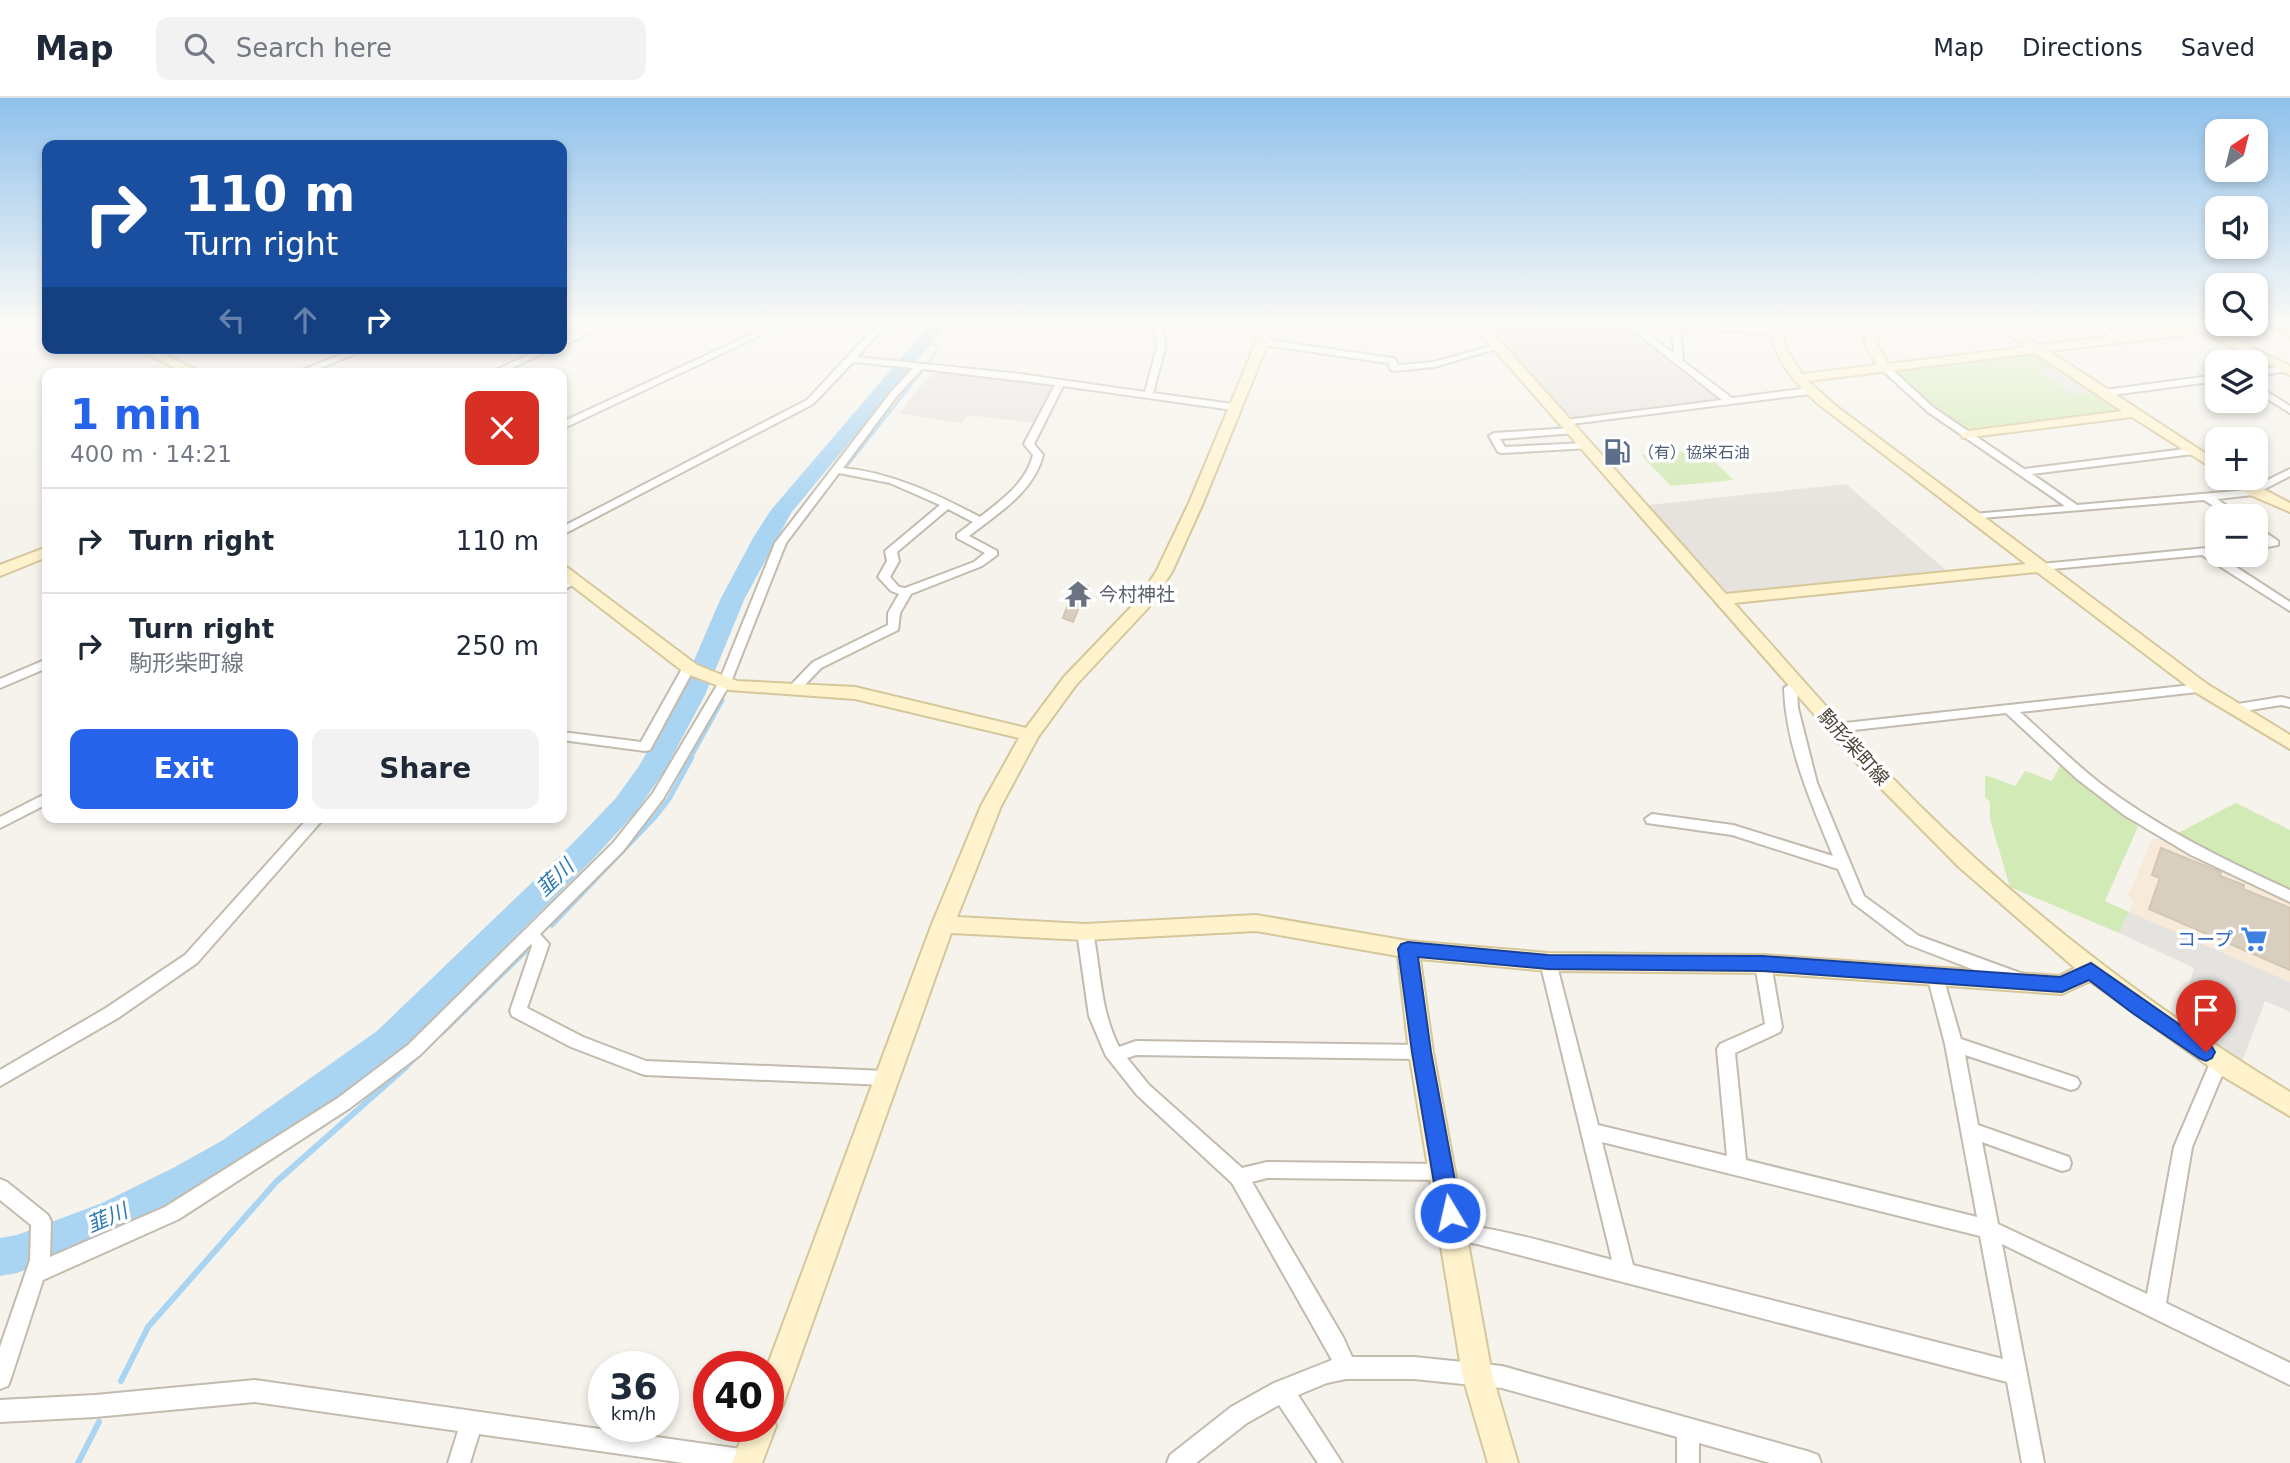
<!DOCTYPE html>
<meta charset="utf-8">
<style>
body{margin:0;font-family:"DejaVu Sans","Noto Sans JP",sans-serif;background:#f2f2f3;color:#1f2937;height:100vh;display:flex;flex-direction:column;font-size:26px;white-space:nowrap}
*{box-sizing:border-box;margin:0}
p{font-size:23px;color:#747a83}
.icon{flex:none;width:38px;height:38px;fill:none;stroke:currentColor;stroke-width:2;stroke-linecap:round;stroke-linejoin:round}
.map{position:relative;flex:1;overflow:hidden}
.sheet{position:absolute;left:42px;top:270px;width:525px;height:455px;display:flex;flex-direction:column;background:#fff;border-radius:14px;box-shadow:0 4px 10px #0003}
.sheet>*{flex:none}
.guide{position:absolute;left:42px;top:42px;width:525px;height:214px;border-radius:14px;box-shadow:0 4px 10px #0003;background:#1a4fa0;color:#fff;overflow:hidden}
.needle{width:46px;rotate:35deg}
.controls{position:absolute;left:2205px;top:21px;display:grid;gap:14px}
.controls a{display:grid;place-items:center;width:63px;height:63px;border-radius:14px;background:#fff;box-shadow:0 4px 10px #0003;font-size:35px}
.speed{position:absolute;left:588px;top:1253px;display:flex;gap:14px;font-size:35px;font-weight:700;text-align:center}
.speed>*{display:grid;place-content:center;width:91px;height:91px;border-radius:50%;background:#fff;box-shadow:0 4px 10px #0003;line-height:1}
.speed small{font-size:18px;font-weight:400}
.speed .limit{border:10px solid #d22;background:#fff;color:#111}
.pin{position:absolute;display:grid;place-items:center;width:60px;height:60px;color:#fff;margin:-72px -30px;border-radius:50% 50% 50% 0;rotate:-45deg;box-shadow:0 0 7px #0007}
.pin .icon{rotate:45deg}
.me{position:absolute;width:77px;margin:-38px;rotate:351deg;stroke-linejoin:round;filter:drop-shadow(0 0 5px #0008)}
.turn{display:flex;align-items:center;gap:24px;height:147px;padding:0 28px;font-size:32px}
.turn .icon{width:91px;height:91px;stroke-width:2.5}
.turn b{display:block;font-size:49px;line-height:60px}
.lanes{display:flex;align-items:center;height:66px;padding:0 28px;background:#0003;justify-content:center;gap:35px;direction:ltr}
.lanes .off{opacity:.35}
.round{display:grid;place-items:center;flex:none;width:74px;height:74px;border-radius:14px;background:#f2f2f3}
.overview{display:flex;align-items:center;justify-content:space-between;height:119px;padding:0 28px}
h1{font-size:42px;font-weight:800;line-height:52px;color:#2563eb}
.action{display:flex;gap:14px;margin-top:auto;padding:14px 28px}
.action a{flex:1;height:80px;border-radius:14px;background:#2563eb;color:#fff;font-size:28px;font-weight:800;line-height:80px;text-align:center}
.action a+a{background:#f2f2f3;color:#1f2937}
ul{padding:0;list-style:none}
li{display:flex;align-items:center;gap:21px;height:105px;padding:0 28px;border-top:2px solid #e0e1e3}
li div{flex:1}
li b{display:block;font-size:26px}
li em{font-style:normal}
header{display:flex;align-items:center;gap:42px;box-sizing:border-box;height:98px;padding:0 35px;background:#fff;border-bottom:2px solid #e0e1e3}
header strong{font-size:33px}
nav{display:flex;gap:38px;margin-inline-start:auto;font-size:24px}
.search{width:490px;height:63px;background:#f2f2f3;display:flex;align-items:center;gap:18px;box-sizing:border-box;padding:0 24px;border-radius:14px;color:#747a83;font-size:26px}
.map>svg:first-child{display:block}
.commercial{fill:#f7ead8}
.industrial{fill:#e6e2dd}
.green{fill:#d2eab5}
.parking{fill:#e5e3e0}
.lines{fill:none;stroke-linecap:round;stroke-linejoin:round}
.stream-far3{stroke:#a9d4f2;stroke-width:2.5}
.stream-far2{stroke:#a9d4f2;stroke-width:3.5}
.stream-far1{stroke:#a9d4f2;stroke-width:5}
.stream{stroke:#a9d4f2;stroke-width:6}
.river{fill:#a9d4f2;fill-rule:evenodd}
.building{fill:#d8cfc1;stroke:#d3c7b4;stroke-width:2}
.street-casing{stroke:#c2bbae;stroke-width:4}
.secondary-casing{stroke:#d6c79b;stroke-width:4}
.primary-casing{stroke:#e6c16a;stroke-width:3}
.street{fill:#fff;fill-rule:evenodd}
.secondary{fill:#fff3cd;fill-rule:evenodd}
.primary{fill:#ffe39c;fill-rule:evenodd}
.route{fill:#2563eb;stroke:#184099;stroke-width:2}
.labels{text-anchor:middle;stroke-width:7;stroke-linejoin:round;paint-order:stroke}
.far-service-label{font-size:16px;fill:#4e5e75;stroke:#fff;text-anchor:start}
.worship-label{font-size:19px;fill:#5b616d;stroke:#fff;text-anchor:start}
.street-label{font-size:19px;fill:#4b4439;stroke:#fff}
.shop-label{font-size:19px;fill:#366cbe;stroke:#fff;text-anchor:end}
.water-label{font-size:21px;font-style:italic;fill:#2e7ab2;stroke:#fff}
</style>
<header>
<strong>Map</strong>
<div class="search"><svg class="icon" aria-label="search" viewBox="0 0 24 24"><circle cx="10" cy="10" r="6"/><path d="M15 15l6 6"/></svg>Search here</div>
<nav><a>Map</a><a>Directions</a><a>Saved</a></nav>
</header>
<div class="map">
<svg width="2290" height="1365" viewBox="0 0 2290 1365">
<rect width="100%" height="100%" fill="#f6f3ec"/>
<path class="commercial" d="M 2152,741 L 2159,741 L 2290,806 L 2290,914 L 2265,903 L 2242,963 L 2180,921 L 2194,870 L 2119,835 L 2134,804 L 2128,798 Z"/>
<path class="industrial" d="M 1484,225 L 1626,225 L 1721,301 L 1569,320 Z
M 938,272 L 1012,281 L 1054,289 L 1034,325 L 967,317 L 962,325 L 900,316 L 914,295 Z
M 1846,386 L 1946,472 L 1728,495 L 1649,407 Z"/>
<path class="green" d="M 2032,255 L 2038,256 L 2121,313 L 1966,331 L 1925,302 L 1895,274 Z
M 1702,352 L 1734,382 L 1671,388 L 1641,357 Z
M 2061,666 L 2138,729 L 2105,803 L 2129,814 L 2119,835 L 2010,789 L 1990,721 L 1990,704 L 1985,699 L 1985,677 L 2015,688 L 2025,673 L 2052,683 Z
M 2236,705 L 2290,732 L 2290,795 L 2174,737 Z"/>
<path class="parking" d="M 2058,270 L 2095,295 L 2073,296 L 2036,271 Z
M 2129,814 L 2290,884 L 2290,914 L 2265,903 L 2242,963 L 2180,921 L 2194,870 L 2119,835 Z"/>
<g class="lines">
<path class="stream-far3" d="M 926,242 L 939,249 L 930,264
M 847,368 L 923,272"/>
<path class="stream-far2" d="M 691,660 L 723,602"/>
<path class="stream-far1" d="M 552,827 L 655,719 L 669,701 L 692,659
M 442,935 L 526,853
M 404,971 L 420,956"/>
<path class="stream" d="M 121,1283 L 148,1229 L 276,1084 L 406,969
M 78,1365 L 99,1324"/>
<path class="river" d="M 931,225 L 948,225 L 791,415 L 744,502 L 705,597 L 665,672 L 636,714 L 593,761 L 401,953 L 249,1066 L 129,1131 L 17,1175 L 0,1178 L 0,1140 L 17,1137 L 102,1105 L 175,1069 L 223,1042 L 377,933 L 571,747 L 616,700 L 639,668 L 679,597 L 720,502 L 753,440 L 771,412 Z"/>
</g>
<path class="building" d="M 1075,487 L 1088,488 L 1073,524 L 1063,520 Z
M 2161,750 L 2221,774 L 2220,778 L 2244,787 L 2243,791 L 2290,810 L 2290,872 L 2149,811 L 2160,780 L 2152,777 Z"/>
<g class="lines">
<defs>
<path id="street" d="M 593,225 L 603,225 L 591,235 L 562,248 L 562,242 Z
M 776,225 L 787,225 L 562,331 L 562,324 Z
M 879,225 L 888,225 L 857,259 L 1020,276 L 1145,294 L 1157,250 L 1156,236 L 1145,225 L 1154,225 L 1164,235 L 1165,250 L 1153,295 L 1233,306 L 1238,309 L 1233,312 L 1063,288 L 1034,346 L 1043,357 C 1034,394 997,416 969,438 L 997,453 L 997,457 L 982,468 L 911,496 L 900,515 L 898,532 L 821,570 L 797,595 L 792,596 L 786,592 L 813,564 L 888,527 L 888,515 L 899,496 L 891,493 L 878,479 L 887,463 L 885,453 L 940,407 L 890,385 L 839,375 L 786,445 L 731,584 L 663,701 L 623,753 L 540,836 L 549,846 L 527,910 L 583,939 L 646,963 L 886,973 L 892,975 L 895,980 L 892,985 L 886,987 L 645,977 L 639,975 L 571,949 L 512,918 L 510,913 L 532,848 L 531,846 L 420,957 L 350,1010 L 179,1121 L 43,1182 L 11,1280 L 8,1288 L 0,1291 L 0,1249 L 30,1162 L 31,1127 L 0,1102 L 0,1081 L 7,1084 L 48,1117 L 51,1123 L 50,1159 L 165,1109 L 338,1000 L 408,947 L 613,745 L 653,695 L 719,584 L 775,445 L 891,294 L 913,270 L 853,264 L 813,306 L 566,435 L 562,436 L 562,429 L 807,302 ZM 922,271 L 1055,287 L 1024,346 L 1033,357 C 1026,385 1002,402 980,419 C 936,396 893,375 843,370 L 897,298 ZM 948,411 L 973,424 L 957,436 L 957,440 L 985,455 L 974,464 L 905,490 L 899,489 L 890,479 L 899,463 L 897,454 Z
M 1624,225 L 1634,225 L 1674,256 L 1672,225 L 1778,231 L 1779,233 L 1775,236 L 1680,230 L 1683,263 L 1732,300 L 1810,290 L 1815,293 L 1810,296 L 1563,327 L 1561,325 L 1566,322 L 1722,302 Z
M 2089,225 L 2100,225 L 2126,241 L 2119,243 Z
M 1261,241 L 1392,260 L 1395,261 L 1398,267 L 1434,264 L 1498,246 L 1502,249 L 1434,269 L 1394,273 L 1391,272 L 1388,265 L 1258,246 L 1257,244 Z
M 164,250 L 178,250 L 155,259 L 151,256 Z
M 357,250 L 370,250 L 308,275 L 295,275 Z
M 542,250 L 554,250 L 502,275 L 490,275 Z
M 1881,267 L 1887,267 L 1934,310 L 2024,371 L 2193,350 L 2198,353 L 2193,356 L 2032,376 L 2077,407 L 2247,392 L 2290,371 L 2290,378 L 2253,397 L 2217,401 L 2241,418 L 2229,418 L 2204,402 L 1969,421 L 1968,419 L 1973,416 L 2065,408 L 1928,314 L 1881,271 Z
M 2285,268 L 2290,271 L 2288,273 L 2256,278 L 2256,272 Z
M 2217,277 L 2217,283 L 2105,298 L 2100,295 L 2105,292 Z
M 2256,287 L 2290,308 L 2290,315 L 2256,294 Z
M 1573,330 L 1578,333 L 1576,335 L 1500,341 L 1505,349 L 1586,345 L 1590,346 L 1590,350 L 1502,355 L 1498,354 L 1489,338 L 1494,335 Z
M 2256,428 L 2278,443 L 2278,447 L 2256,451 L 2256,445 L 2265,443 L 2256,436 Z
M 2217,449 L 2216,456 L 2290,504 L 2290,513 L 2202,457 L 2041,472 L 2035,469 L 2041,466 Z
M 575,478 L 581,481 L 579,483 L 562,493 L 562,485 Z
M 47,561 L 47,570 L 0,590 L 0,581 Z
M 689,565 L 695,569 L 650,652 L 645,653 L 562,642 L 562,634 L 641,644 L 683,569 Z
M 1797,582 L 1803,586 L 1797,592 L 1798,610 L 1817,685 L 1864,798 L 1919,838 L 2023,876 L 2025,881 L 2023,886 L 2017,887 L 2011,886 L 1907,846 L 1853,805 L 1838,771 L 1732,737 L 1647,725 L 1645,721 L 1652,716 L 1733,727 L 1833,758 C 1811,704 1786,649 1784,590 Z
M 2201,586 L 2206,587 L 2207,590 L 2206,593 L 2020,614 C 2047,638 2073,664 2101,686 C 2159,730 2224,762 2290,792 L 2290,804 L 2191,757 L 2124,717 L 2077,681 L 2006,615 L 1836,634 L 1829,630 L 1836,626 Z
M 2281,599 L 2290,601 L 2290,609 L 2281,607 L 2232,615 L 2225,611 L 2232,607 Z
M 47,695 L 47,706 L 0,730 L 0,719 Z
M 309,719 L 325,719 L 197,865 L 118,920 L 0,988 L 0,972 L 106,910 L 185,857 Z
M 1085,828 L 1091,830 L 1093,834 C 1101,874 1100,912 1119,949 L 1136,943 L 1421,947 L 1427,949 L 1430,954 L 1427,959 L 1421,961 L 1136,957 L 1127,960 L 1149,987 L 1242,1070 L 1267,1064 L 1443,1066 L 1450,1068 L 1452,1074 L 1450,1080 L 1443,1082 L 1267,1080 L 1252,1084 L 1343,1239 L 1352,1259 L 1414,1259 L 1502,1268 L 1810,1354 L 1818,1357 L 1821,1365 L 1770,1365 L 1699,1345 L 1699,1365 L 1677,1365 L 1677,1339 L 1502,1290 L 1414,1281 L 1346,1281 L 1327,1285 L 1298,1297 L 1342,1365 L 1318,1365 L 1279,1307 L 1247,1325 L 1196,1365 L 1167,1365 L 1170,1357 L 1231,1309 L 1274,1285 L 1332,1262 L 1232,1085 L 1137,997 L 1106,958 L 1089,918 L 1077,834 L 1079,830 Z
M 1548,858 L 1554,860 L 1556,864 L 1598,1027 L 1727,1058 L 1717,951 L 1720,946 L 1765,926 L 1755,866 L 1757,862 L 1763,860 L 1769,862 L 1771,866 L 1782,929 L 1780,934 L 1735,955 L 1746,1062 L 1977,1119 L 1945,946 L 1927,877 L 1929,872 L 1935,871 L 1941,872 L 1961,941 L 2077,980 L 2080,985 L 2077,990 L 2071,992 L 1965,957 L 1978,1027 L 2069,1059 L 2071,1065 L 2069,1071 L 2062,1073 L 1982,1044 L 1998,1126 L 2147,1196 L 2174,1049 L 2213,958 L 2219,956 L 2225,958 L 2228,963 L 2192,1049 L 2166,1205 L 2290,1265 L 2290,1287 L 2002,1146 L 2044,1365 L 2022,1365 L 2007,1284 L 1477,1146 L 1446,1141 L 1443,1135 L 1446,1129 C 1469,1120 1582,1154 1612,1162 L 1540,864 L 1542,860 ZM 1602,1044 L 1980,1138 L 2003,1261 L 1633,1167 Z
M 255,1282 L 748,1352 L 756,1355 L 759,1363 L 758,1365 L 684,1365 L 479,1336 L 470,1365 L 448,1365 L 458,1333 L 255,1304 L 95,1319 L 0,1324 L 0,1302 L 95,1297 Z"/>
<path id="secondary" d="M 1264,225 L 1276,225 L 1203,405 L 1172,474 L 1148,510 L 1076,587 L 1038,639 L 1001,708 L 957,819 L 1085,826 L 1256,817 L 1408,843 L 1548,855 L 1763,857 L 2059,878 L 2075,870 L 1959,769 L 1863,672 L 1471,225 L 1484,225 L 1726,496 L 2026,466 L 1817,305 C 1793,283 1772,259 1769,225 L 1781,225 L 1786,251 L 1802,276 L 1877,267 L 1865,246 L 1865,225 L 1877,225 L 1877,246 L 1888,266 L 2026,249 L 1991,225 L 2005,225 L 2039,247 L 2191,229 L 2189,225 L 2202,225 L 2290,268 L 2290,277 L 2203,235 L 2049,253 L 2217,363 L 2217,373 L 2132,319 L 1963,340 L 1961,337 L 1968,333 L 2122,313 L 2035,255 L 1808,283 L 1836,308 L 2207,586 L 2290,637 L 2290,651 L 2195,594 L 2037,474 L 1734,505 C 1797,575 1858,647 1925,713 C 2035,821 2158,914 2290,994 L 2290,1018 L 2224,979 L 2090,883 L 2062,896 L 1763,875 L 1548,873 L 1420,861 L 1433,954 L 1492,1276 L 1518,1365 L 1488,1365 L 1462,1276 L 1409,954 L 1398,858 L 1256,833 L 1085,842 L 951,835 L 783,1307 L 778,1317 L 773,1320 L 776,1328 L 762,1365 L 732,1365 L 746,1328 L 768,1328 L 767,1269 L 932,826 L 981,708 L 1019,640 L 855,601 L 729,592 L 685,575 L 562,480 L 562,468 L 568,470 L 697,567 L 737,583 L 855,589 L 1026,630 L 1064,579 L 1136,504 L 1156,474 L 1189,405 Z
M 136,250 L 152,250 L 202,275 L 185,275 Z
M 2226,380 L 2242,380 L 2290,405 L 2290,414 L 2248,396 Z
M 47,449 L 47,459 L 0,478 L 0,467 Z"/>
<path id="primary" d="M 2266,225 L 2282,225 L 2290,229 L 2290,238 Z"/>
</defs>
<use href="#street" class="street-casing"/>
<use href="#secondary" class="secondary-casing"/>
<use href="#primary" class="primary-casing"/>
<use href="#street" class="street"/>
<use href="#secondary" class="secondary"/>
<use href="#primary" class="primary"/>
</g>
<linearGradient id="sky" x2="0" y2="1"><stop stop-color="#8fc1ec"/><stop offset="0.54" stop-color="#fbfaf6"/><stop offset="1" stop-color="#fbfaf6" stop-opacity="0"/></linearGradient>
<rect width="2290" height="416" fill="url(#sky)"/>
<path class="route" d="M 1408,844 L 1548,857 L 1763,858 L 2060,879 L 2091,865 L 2212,949 L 2215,954 L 2212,960 L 2206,963 L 2199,960 L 2131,914 L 2089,882 L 2062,894 L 1763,873 L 1548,871 L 1418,859 L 1431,954 L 1461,1115 L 1458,1122 L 1450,1125 L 1442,1122 L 1439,1115 L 1412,954 L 1398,851 L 1401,846 Z"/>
<defs>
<symbol id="fuel-bare" viewBox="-9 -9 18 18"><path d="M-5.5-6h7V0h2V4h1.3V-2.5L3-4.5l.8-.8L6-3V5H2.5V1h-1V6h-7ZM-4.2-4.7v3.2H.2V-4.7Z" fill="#5c6f8a" stroke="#fff" stroke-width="2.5" paint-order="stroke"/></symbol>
<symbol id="temple-bare" viewBox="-9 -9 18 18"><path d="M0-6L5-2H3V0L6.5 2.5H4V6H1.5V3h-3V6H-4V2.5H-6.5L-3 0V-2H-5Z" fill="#6b7280" stroke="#fff" stroke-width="2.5" paint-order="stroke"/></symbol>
<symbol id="supermarket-bare" viewBox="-9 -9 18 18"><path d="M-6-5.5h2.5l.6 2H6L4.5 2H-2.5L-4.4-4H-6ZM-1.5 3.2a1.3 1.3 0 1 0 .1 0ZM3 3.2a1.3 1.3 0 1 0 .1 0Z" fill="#3f7fe0" stroke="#fff" stroke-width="2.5" paint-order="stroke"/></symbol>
</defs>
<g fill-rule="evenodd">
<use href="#fuel-bare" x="1598" y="335" width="38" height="38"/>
<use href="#temple-bare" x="1059" y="477" width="38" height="38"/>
<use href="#supermarket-bare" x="2235" y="822" width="38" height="38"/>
</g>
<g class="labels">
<g class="far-service-label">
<text x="1638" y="360">（有）協栄石油</text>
</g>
<g class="worship-label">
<text x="1099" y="503">今村神社</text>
</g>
<g class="street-label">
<text transform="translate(1854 649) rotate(48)" y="7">駒形柴町線</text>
</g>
<g class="shop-label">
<text x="2233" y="848">コープ</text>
</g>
<g class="water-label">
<text transform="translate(555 780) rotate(-44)" y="7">韮川</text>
<text transform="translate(107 1120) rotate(-23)" y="7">韮川</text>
</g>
</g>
</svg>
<div class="controls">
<a><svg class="needle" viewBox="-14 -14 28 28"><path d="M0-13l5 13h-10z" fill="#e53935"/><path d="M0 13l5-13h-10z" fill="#747a83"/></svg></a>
<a><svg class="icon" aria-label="sound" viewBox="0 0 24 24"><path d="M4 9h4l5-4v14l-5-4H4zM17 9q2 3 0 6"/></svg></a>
<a><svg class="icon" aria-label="search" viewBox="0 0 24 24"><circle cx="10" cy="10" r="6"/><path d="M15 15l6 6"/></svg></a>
<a><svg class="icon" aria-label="layers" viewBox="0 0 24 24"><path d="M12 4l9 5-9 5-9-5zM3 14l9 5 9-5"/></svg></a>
<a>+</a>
<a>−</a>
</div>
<div class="speed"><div>36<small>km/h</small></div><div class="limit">40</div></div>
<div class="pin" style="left:2206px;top:954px;background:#d93025"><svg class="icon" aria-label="arrive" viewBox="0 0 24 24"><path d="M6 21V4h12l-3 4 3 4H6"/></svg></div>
<svg class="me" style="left:1450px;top:1115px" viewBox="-20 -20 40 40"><circle r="17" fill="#2563eb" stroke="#fff" stroke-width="3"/><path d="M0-11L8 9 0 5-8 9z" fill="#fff"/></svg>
<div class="guide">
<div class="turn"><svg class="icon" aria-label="right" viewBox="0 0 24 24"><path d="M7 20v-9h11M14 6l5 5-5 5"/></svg><div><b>110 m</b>Turn right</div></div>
<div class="lanes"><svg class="icon off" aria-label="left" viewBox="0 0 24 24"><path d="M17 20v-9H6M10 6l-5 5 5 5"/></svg><svg class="icon off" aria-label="ahead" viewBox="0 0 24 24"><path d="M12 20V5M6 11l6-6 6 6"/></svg><svg class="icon" aria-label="right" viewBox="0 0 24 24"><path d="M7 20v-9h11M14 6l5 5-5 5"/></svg></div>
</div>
<section class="sheet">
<div class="overview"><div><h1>1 min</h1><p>400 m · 14:21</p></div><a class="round" style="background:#d93025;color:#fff"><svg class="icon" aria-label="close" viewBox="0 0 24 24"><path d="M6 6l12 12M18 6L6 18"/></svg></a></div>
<ul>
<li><svg class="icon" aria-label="right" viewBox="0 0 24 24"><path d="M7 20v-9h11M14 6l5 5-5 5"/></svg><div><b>Turn right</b></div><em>110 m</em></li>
<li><svg class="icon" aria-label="right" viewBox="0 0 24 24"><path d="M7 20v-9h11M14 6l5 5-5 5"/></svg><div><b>Turn right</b><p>駒形柴町線</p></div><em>250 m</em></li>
</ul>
<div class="action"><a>Exit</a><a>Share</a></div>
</section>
</div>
